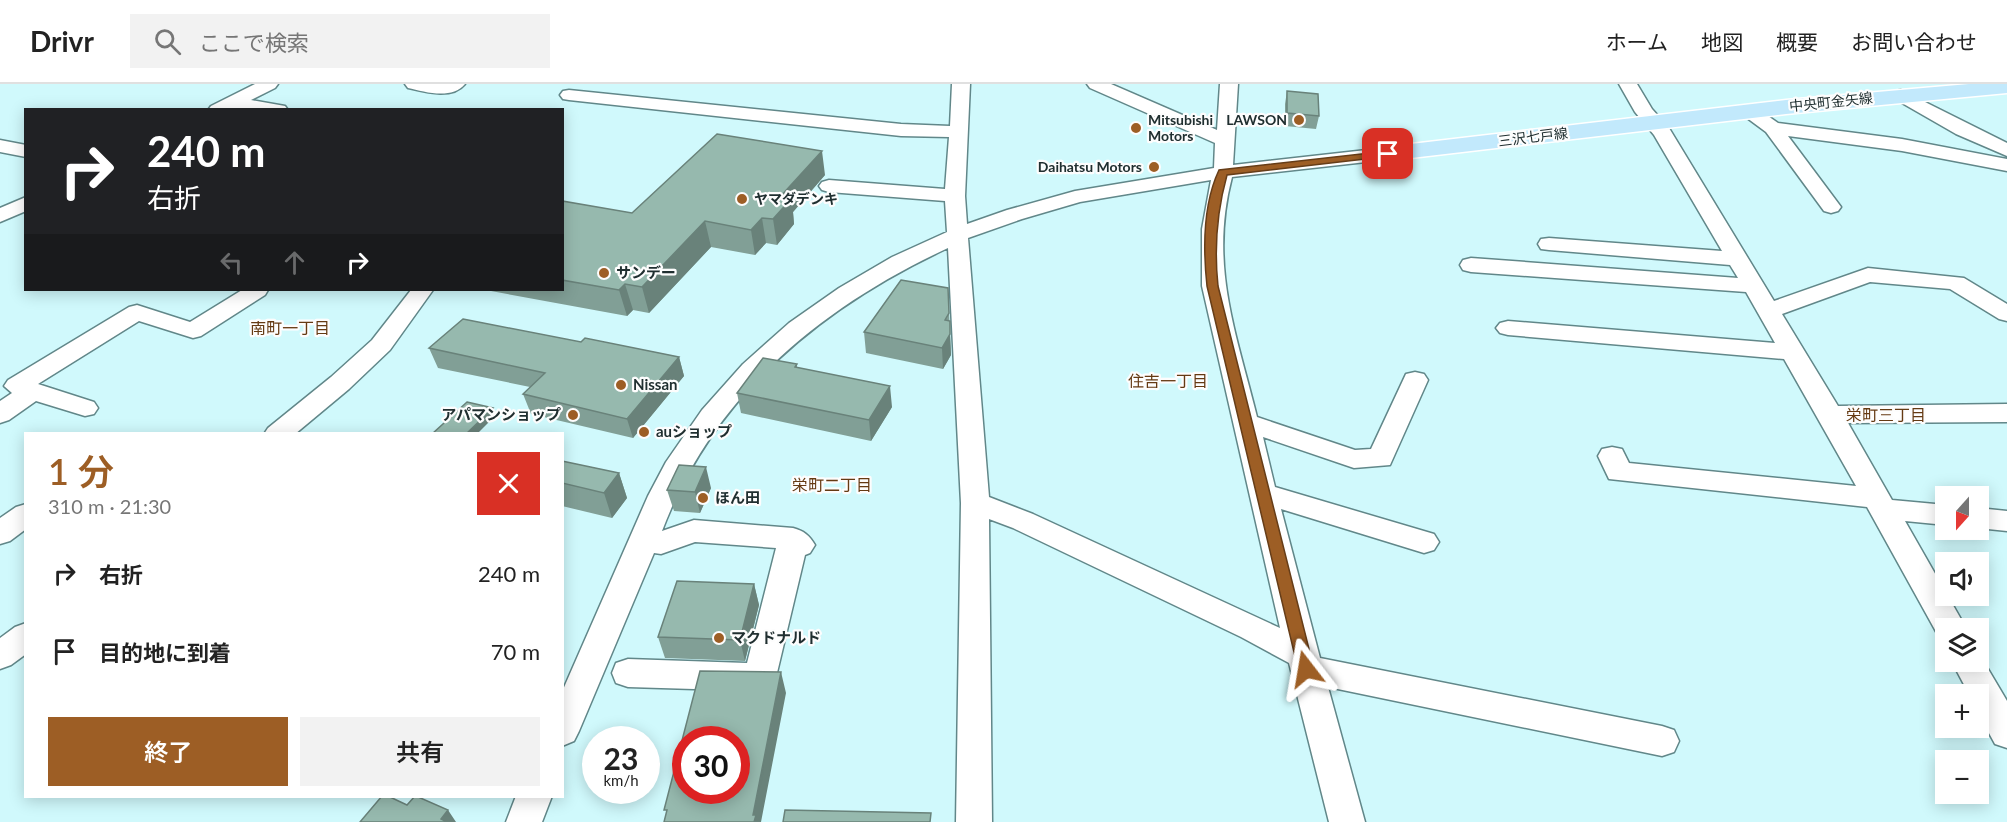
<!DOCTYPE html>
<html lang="ja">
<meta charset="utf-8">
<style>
body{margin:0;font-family:Lato,"Noto Sans JP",sans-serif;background:#f2f2f2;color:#222;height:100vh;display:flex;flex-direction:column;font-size:22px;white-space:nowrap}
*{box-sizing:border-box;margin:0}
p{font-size:20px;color:#767676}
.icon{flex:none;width:33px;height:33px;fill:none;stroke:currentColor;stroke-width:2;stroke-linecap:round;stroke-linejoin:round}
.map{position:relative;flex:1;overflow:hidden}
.sheet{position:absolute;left:24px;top:348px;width:540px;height:366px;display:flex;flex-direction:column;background:#fff;border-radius:0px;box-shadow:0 3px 15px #0003}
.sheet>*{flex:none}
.guide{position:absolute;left:24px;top:24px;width:540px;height:183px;border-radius:0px;box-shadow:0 3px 15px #0003;background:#202124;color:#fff;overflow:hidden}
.needle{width:39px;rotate:201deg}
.controls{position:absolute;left:1935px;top:402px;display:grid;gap:12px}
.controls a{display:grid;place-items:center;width:54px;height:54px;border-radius:0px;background:#fff;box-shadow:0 3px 15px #0003;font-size:30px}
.speed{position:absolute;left:582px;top:642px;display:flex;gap:12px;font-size:30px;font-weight:700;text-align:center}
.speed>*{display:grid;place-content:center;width:78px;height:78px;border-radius:50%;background:#fff;box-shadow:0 3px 15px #0003;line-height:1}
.speed small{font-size:15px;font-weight:400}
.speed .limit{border:9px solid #d22;background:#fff;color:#111}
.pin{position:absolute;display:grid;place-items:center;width:51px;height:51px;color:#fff;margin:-26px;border-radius:12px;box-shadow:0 3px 9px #0006}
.me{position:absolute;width:66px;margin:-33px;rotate:346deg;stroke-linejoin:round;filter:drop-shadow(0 0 4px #0008)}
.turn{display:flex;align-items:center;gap:21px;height:126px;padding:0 24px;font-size:27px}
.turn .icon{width:78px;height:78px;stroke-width:2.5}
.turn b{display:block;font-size:42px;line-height:51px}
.lanes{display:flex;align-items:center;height:57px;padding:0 24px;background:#0003;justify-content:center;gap:30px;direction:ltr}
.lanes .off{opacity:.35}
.round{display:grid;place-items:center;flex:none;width:63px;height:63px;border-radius:0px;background:#f2f2f2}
.overview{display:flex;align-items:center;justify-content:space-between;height:102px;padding:0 24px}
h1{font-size:36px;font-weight:600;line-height:45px;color:#9d5e25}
.cta{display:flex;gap:12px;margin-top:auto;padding:12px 24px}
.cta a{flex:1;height:69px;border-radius:0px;background:#9d5e25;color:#fff;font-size:24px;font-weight:600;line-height:69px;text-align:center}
.cta a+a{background:#f2f2f2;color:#222}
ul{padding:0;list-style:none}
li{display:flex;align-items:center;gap:18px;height:78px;padding:0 24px}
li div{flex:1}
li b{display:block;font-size:22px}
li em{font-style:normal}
header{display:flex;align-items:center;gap:36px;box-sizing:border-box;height:84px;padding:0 30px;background:#fff;border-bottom:2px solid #e0e0e0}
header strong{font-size:28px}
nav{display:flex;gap:33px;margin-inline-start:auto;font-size:21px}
.search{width:420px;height:54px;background:#f2f2f2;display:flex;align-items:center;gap:15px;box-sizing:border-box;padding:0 21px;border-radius:0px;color:#767676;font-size:22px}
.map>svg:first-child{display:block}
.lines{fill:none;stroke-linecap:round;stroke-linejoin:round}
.minor-casing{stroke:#618789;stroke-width:3}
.major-casing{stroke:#fff;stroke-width:3}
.minor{fill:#fff;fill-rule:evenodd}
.major{fill:#c2e9fc;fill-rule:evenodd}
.wall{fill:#819f96}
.shaded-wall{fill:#69827a}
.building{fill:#96b9ae;stroke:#69827a;stroke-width:1.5;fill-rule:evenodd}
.route{fill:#9d5e25;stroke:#663d18;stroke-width:1.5}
.poi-dot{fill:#9d5e25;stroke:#fdfdfd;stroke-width:2}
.labels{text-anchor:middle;stroke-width:4.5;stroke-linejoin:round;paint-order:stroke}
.far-street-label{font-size:14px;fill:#202f30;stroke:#fdfdfd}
.far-poi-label{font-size:14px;font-weight:bold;fill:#202f30;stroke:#fdfdfd;text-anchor:start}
.poi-label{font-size:15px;font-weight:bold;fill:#202f30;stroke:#fdfdfd;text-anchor:start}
.neighbourhood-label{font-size:16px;fill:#653a13;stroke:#fdfdfd}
</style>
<header>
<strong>Drivr</strong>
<div class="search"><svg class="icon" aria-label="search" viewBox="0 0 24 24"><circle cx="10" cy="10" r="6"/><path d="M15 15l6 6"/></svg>ここで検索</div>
<nav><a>ホーム</a><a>地図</a><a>概要</a><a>お問い合わせ</a></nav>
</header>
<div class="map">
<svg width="2007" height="738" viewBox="0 0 2007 738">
<rect width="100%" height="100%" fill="#d0f9fc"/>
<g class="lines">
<defs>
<path id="minor" d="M 255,0 L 278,0 L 275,4 L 251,16 L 285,22 L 288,26 L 208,26 L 211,22 Z
M 405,0 L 465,0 C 452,16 425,8 408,4 Z
M 952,0 L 970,0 L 965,112 L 967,140 L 1007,126 L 1075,107 L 1214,84 L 1215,59 L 1090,4 L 1087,0 L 1111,0 L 1217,46 L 1220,0 L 1238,0 L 1233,81 L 1411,61 L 1418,63 L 1421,67 L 1418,71 L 1411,73 L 1232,93 C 1209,181 1236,248 1257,333 L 1355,366 L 1371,365 L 1406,290 L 1415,288 L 1424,290 L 1428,296 L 1390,381 L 1354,384 L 1263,353 L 1275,403 L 1434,450 L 1439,458 L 1434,466 L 1424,469 L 1281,425 L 1320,574 L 1662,642 L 1674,646 L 1679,657 L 1674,668 L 1662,672 L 1328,603 L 1365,738 L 1329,738 L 1289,579 L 1241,553 L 1013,444 L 989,435 L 992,738 L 956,738 L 961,419 L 948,164 C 819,224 713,312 662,447 L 694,436 L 793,444 C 804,447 809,451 815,461 L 810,469 L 805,471 L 776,593 L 772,603 L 760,607 L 628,603 L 616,599 L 612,589 L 616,579 L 628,575 L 747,579 L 776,464 L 695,458 L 661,470 L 654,469 L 579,647 L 574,657 L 562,662 L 562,608 L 648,412 L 666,378 L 702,326 L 743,280 L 789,239 L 839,204 L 892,173 L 947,148 L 945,117 L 829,108 L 822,106 L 819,102 L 822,98 L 829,96 L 945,105 L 949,53 L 901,52 L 569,16 L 563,15 L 560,11 L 563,7 L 569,6 L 901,40 L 950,42 ZM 1211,96 L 1202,145 L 1202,202 L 1280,544 L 1033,430 L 989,413 L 968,154 L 1022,135 L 1080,118 Z
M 1619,0 L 1637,0 L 1652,25 L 1669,44 L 1774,217 L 1868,184 L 1964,194 L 2007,220 L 2007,237 L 1999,235 L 1950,205 L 1870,198 L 1782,230 L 1838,322 L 2007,320 L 2007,338 L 1848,339 L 1892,416 L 1946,421 L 1946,441 L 1905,437 L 1966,544 L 1946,544 L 1946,555 L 1939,553 L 1867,423 L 1609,395 L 1598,372 L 1602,365 L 1612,363 L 1622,365 L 1629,379 L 1856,402 L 1784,275 L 1508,251 L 1500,249 L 1496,244 L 1500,239 L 1508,237 L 1775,259 L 1746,208 L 1471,188 L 1463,186 L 1460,181 L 1463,176 L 1471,174 L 1738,194 L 1730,181 L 1549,166 L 1541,165 L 1538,160 L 1541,155 L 1549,154 L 1722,167 L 1654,51 L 1635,28 Z
M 1901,6 L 2007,59 L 2007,72 L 1956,50 L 1895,15 L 1892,11 L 1895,7 Z
M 1749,22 L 1755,23 L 1778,39 L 1902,55 L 2007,75 L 2007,87 L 1902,67 L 1788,52 L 1841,123 L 1838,127 L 1831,129 L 1824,127 L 1766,48 L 1743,31 L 1740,27 L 1743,23 Z
M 0,56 L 26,61 L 26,73 L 0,68 Z
M 26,113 L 26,127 L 0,138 L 0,124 Z
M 242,206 L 268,206 L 265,211 L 201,252 L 193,254 L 139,237 L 38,300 L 94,318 L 98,324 L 94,330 L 85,332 L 36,317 L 9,336 L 0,339 L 0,317 L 12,309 L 4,302 L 8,296 L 129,223 L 137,221 L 190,238 Z
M 411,206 L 433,206 L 390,266 L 349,305 L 295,350 L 264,350 L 268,344 L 331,293 L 372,256 Z
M 26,420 L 26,445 L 10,457 L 0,460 L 0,434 L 16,423 Z
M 1978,424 L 2007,427 L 2007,447 L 1978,444 Z
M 26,539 L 26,570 L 11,581 L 0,585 L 0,554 L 15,543 Z
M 1978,568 L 2007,617 L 2007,664 L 1995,660 L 1978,629 L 1978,610 L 1969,610 L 1952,578 L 1978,578 Z
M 516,712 L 552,712 L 542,738 L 506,738 Z"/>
<path id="major" d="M 1969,0 L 2007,0 L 2007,9 L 1786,30 L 1411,74 L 1403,72 L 1399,67 L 1403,62 L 1411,60 L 1786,16 Z"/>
</defs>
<use href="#minor" class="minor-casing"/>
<use href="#major" class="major-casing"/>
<use href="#minor" class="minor"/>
<use href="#major" class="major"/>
</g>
<path class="wall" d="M 1287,7 L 1319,32 L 1316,45 L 1285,42 L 1285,20 Z
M 825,91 L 793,128 L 794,140 L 777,161 L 766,159 L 755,171 L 711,163 L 649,229 L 633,226 L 627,232 L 491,207 L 491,206 L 562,206 L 562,117 L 632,129 Z
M 948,204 L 951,271 L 943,285 L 866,269 L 864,248 Z
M 581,258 L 679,273 L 684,292 L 633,354 L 531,330 L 523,310 L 530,303 L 438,284 L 429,264 Z
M 797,280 L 797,283 L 892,323 L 871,357 L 741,329 L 737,309 Z
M 562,377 L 619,389 L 627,414 L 612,434 L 562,422 Z
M 711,404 L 700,429 L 674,427 L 667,406 Z
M 754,500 L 759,521 L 745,577 L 665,574 L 658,553 Z"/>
<path class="shaded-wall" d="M 822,67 L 825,91 L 793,128 L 794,140 L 777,161 L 773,135 L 780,113 Z
M 762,134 L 766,159 L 755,171 L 751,146 Z
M 705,137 L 711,163 L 649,229 L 642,203 Z
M 625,200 L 633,226 L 627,232 L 619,206 Z
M 950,250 L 951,271 L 943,285 L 942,264 Z
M 679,273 L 684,292 L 633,354 L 627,335 Z
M 890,302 L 892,323 L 871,357 L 869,336 Z
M 493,324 L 496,331 L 477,350 L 466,350 Z
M 706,383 L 711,404 L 700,429 L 695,408 Z
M 619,389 L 627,414 L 612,434 L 604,409 Z
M 754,500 L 759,521 L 745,577 L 740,556 Z
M 781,588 L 786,609 L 761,738 L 754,738 L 753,731 Z
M 448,726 L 456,738 L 442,738 L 441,735 Z"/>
<path class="building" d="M 1287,7 L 1318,10 L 1319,32 L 1287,29 Z
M 717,50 L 822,67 L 780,113 L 791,115 L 773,135 L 762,134 L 751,146 L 705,137 L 642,203 L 625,200 L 619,206 L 562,196 L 562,117 L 632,129 Z
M 901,196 L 948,204 L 949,229 L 945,236 L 950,237 L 950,250 L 942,264 L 864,248 Z
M 463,235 L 581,258 L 585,254 L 679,273 L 627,335 L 523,310 L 545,289 L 429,264 Z
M 763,274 L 797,280 L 795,283 L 890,302 L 869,336 L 737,309 Z
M 467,318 L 493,324 L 466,350 L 432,350 Z
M 562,377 L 619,389 L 604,409 L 562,399 Z
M 679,381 L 706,383 L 695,408 L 667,406 Z
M 677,497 L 754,500 L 740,556 L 658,553 Z
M 700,587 L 781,588 L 753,731 L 756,731 L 754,738 L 664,738 L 667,726 L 664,726 ZM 686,656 L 736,656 L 736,706 L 686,706 Z
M 382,712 L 388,712 L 407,721 L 415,712 L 416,712 L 448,726 L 441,735 L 447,738 L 360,738 Z
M 785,726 L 931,729 L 930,738 L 783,738 Z"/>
<path class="route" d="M 1388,67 L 1393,70 L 1391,72 L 1227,91 C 1217,127 1214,164 1218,202 L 1314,585 L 1312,590 L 1306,592 L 1300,590 L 1298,585 L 1207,202 C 1203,165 1203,120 1219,86 Z"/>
<g class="poi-dot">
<circle cx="1299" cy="36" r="6"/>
<circle cx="1136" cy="44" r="6"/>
<circle cx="1154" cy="83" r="6"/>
<circle cx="742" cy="115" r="6"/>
<circle cx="604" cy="189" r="6"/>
<circle cx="621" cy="301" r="6"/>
<circle cx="573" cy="331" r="6"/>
<circle cx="644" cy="348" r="6"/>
<circle cx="703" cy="414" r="6"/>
<circle cx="719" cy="554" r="6"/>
</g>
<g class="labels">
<g class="far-street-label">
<text transform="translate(1831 18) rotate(-6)" y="5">中央町金矢線</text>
<text transform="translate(1533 53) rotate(-7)" y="5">三沢七戸線</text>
</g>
<g class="far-poi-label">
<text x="1148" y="41">Mitsubishi<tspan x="1148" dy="16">Motors</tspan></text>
<text x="1287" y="41" text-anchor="end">LAWSON</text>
<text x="1142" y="88" text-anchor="end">Daihatsu Motors</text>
<text x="754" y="120">ヤマダデンキ</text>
</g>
<g class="poi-label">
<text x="616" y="194">サンデー</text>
<text x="633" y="306">Nissan</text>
<text x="561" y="336" text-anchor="end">アパマンショップ</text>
<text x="656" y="353">auショップ</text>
<text x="715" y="419">ほん田</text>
<text x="731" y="559">マクドナルド</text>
</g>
<g class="neighbourhood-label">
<text x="290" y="250">南町一丁目</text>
<text x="1168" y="303">住吉一丁目</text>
<text x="1886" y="337">栄町三丁目</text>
<text x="832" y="407">栄町二丁目</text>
</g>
</g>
</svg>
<div class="controls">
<a><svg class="needle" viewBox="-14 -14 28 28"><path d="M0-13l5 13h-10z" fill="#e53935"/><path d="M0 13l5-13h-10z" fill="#767676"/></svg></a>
<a><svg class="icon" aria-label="sound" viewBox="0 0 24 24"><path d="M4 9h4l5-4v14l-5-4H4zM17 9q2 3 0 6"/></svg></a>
<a><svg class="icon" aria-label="layers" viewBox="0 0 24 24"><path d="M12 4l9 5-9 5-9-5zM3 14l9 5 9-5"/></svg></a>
<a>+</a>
<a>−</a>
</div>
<div class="speed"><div>23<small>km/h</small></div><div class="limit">30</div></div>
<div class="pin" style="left:1388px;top:70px;background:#d93025"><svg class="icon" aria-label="arrive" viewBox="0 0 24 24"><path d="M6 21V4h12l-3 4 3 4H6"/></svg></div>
<svg class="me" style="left:1306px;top:585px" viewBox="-20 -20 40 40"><path d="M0-17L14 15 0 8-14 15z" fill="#9d5e25" stroke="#fff" stroke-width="4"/></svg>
<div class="guide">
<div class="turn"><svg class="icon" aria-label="right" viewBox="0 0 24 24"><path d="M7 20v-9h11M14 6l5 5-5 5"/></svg><div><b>240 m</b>右折</div></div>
<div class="lanes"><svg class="icon off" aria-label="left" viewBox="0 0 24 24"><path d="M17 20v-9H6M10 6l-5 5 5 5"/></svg><svg class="icon off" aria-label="ahead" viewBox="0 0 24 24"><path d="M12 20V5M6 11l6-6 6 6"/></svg><svg class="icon" aria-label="right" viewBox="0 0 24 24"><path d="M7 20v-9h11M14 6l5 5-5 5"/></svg></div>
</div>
<section class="sheet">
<div class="overview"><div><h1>1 分</h1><p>310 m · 21:30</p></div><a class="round" style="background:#d93025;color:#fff"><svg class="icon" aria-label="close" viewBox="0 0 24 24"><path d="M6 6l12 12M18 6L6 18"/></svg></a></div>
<ul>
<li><svg class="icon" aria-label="right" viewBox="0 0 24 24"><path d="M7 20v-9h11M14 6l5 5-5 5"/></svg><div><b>右折</b></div><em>240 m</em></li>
<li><svg class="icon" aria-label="arrive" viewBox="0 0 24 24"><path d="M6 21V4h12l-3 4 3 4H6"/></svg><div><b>目的地に到着</b></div><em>70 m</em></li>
</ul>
<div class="cta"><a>終了</a><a>共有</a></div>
</section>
</div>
